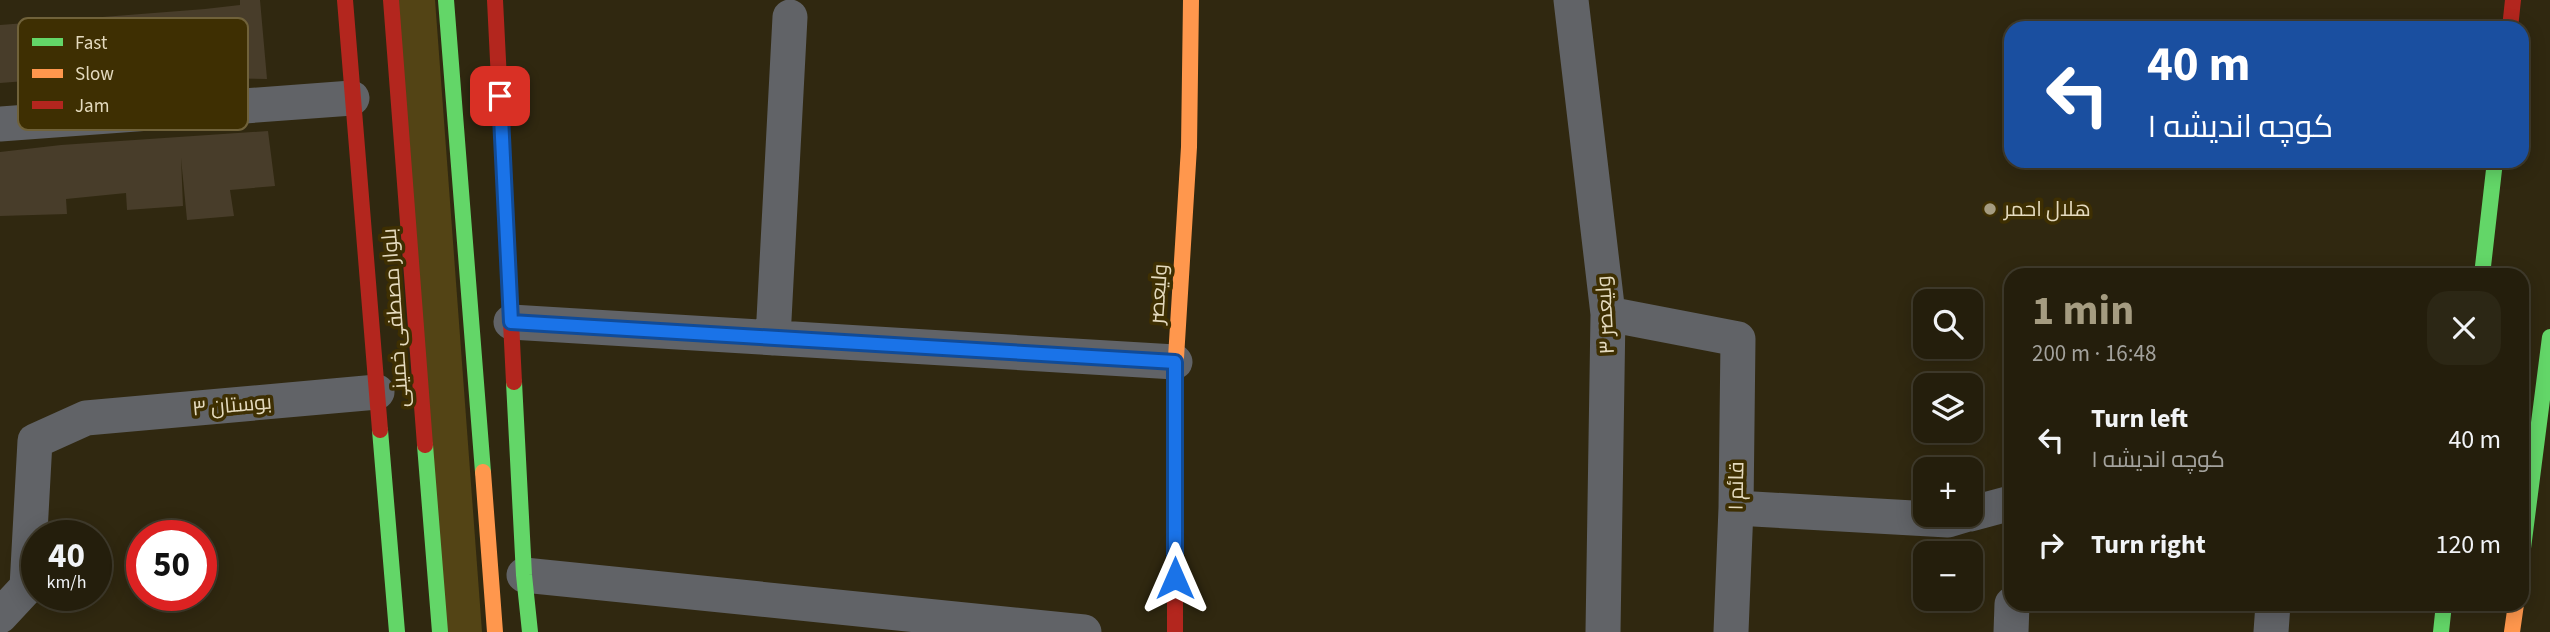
<!DOCTYPE html>
<meta charset="utf-8">
<style>
body{margin:0;font-family:"Source Sans 3",Cairo,sans-serif;background:#2c2715;color:#f1f3f6;height:100vh;display:flex;flex-direction:column;font-size:26px;white-space:nowrap}
*{box-sizing:border-box;margin:0}
p{font-size:23px;color:#a3a29d}
.icon{flex:none;width:38px;height:38px;fill:none;stroke:currentColor;stroke-width:2;stroke-linecap:round;stroke-linejoin:round}
.map{position:relative;flex:1;overflow:hidden}
.side{position:absolute;left:2004px;top:268px;width:525px;height:343px;display:flex;flex-direction:column;background:#241e0c;border-radius:21px;box-shadow:0 4px 18px #0003,0 0 0 2px #413c2d}
.side>*{flex:none}
.hud{position:absolute;left:2004px;top:21px;width:525px;height:147px;border-radius:21px;box-shadow:0 4px 18px #0003,0 0 0 2px #413c2d;background:#1a4fa0;color:#fff;overflow:hidden}
.tools{position:absolute;left:1913px;top:289px;display:grid;gap:14px}
.tools a{display:grid;place-items:center;width:70px;height:70px;border-radius:14px;background:#241e0c;box-shadow:0 4px 18px #0003,0 0 0 2px #413c2d;font-size:35px}
.speed{position:absolute;left:21px;top:520px;display:flex;gap:14px;font-size:35px;font-weight:700;text-align:center}
.speed>*{display:grid;place-content:center;width:91px;height:91px;border-radius:50%;background:#241e0c;box-shadow:0 4px 18px #0003,0 0 0 2px #413c2d;line-height:1}
.speed small{font-size:18px;font-weight:400}
.speed .limit{border:10px solid #d22;background:#fff;color:#111}
.pin{position:absolute;display:grid;place-items:center;width:60px;height:60px;color:#fff;margin:-30px;border-radius:14px;box-shadow:0 4px 10px #0006}
.me{position:absolute;width:77px;margin:-38px;rotate:0deg;stroke-linejoin:round;filter:drop-shadow(0 0 5px #0008)}
.turn{display:flex;align-items:center;gap:24px;height:147px;padding:0 28px;font-size:32px}
.turn .icon{width:91px;height:91px;stroke-width:2.5}
.turn b{display:block;font-size:49px;line-height:60px}
.round{display:grid;place-items:center;flex:none;width:74px;height:74px;border-radius:21px;background:#2c2715}
.head{display:flex;align-items:center;justify-content:space-between;height:119px;padding:0 28px}
h1{font-size:42px;font-weight:700;line-height:52px;color:#a59c81}
ul{padding:0;list-style:none}
li{display:flex;align-items:center;gap:21px;height:105px;padding:0 28px}
li div{flex:1}
li b{display:block;font-size:26px}
li em{font-style:normal}
.map>svg:first-child{display:block}
.green{fill:#534415}
.building{fill:#483d2a}
.lines{fill:none;stroke-linecap:round;stroke-linejoin:round}
.street{stroke:#616367;stroke-width:35}
.fast{stroke:#63d668;stroke-width:16}
.slow{stroke:#ff974d;stroke-width:16}
.jam{stroke:#b3261e;stroke-width:16}
.route-casing{stroke:#114b97;stroke-width:18}
.route{stroke:#1a73e8;stroke-width:12}
.poi-dot{fill:#a59c81;stroke:#3e2f02;stroke-width:2.5}
.labels{text-anchor:middle;stroke-width:7;stroke-linejoin:round;paint-order:stroke}
.poi-label{font-size:21px;fill:#e4dabe;stroke:#3e2f02;text-anchor:start}
.street-label{font-size:21px;fill:#e4dabe;stroke:#3e2f02}
.key{fill:#3e2f02;stroke:#70623a;stroke-width:2}
.key-label{font-size:19px;fill:#e4dabe}
</style>
<div class="map">
<svg width="2550" height="632" viewBox="0 0 2550 632">
<rect width="100%" height="100%" fill="#302810"/>
<path class="green" d="M 396,0 L 435,0 L 482,632 L 444,632 Z"/>
<path class="building" d="M 240,0 L 260,0 L 267,79 L 209,78 L 141,82 L 142,72 L 0,83 L 0,25 L 205,9 L 240,5 Z
M 268,131 L 275,186 L 230,190 L 234,216 L 187,220 L 181,158 L 183,206 L 127,210 L 126,193 L 66,199 L 67,214 L 0,216 L 0,152 L 61,145 Z"/>
<g class="lines">
<path class="street" d="M 1571,0 L 1608,314 L 1603,632
M 0,124 L 352,98
M 1608,314 L 1738,339 L 1736,508 L 1731,632
M 511,322 L 1175,362
M 773,338 L 790,17
M 1736,508 L 1948,520 L 1968,514
M 1970,514 L 2011,503
M 524,575 L 1084,632
M 0,616 L 27,587 L 35,441 L 86,418 L 377,392
M 2011,632 L 2012,604
M 2271,632 L 2273,604"/>
<path class="fast" d="M 446,0 L 483,472
M 2482,275 L 2495,161
M 514,382 L 524,575 L 530,632
M 380,430 L 397,632
M 425,445 L 440,632
M 2522,556 L 2550,337
M 2441,632 L 2444,604"/>
<path class="slow" d="M 1175,374 L 1189,147 L 1191,0
M 483,472 L 495,632
M 2512,632 L 2516,604"/>
<path class="jam" d="M 345,0 L 380,430
M 391,0 L 425,445
M 495,0 L 514,382
M 2510,28 L 2513,0
M 1175,374 L 1175,632"/>
</g>
<g class="lines">
<defs>
<path id="route" d="M 500,96 L 511,322 L 1175,362 L 1175,578"/>
</defs>
<use href="#route" class="route-casing"/>
<use href="#route" class="route"/>
</g>
<circle class="poi-dot" cx="1990" cy="209" r="7"/>
<g class="labels">
<g class="poi-label">
<text x="2004" y="216">هلال احمر</text>
</g>
<g class="street-label">
<text transform="translate(1158 294) rotate(-86)" y="7">ولیعصر</text>
<text transform="translate(1605 315) rotate(-93)" y="7">ولیعصر ۳</text>
<text transform="translate(395 318) rotate(-94)" y="7">بلوار مصطفی خمینی</text>
<text transform="translate(232 405) rotate(-5)" y="7">بوستان ۳</text>
<text transform="translate(1736 486) rotate(-89)" y="7">قائم ۱</text>
</g>
</g>
<rect x="18" y="18" width="230" height="112" rx="10" class="key"/>
<rect x="32" y="38" width="31" height="8" fill="#63d668"/>
<rect x="32" y="69" width="31" height="9" fill="#ff974d"/>
<rect x="32" y="101" width="31" height="8" fill="#b3261e"/>
<g class="key-label">
<text x="75" y="49">Fast</text>
<text x="75" y="80">Slow</text>
<text x="75" y="112">Jam</text>
</g>
</svg>
<div class="tools">
<a><svg class="icon" aria-label="search" viewBox="0 0 24 24"><circle cx="10" cy="10" r="6"/><path d="M15 15l6 6"/></svg></a>
<a><svg class="icon" aria-label="layers" viewBox="0 0 24 24"><path d="M12 4l9 5-9 5-9-5zM3 14l9 5 9-5"/></svg></a>
<a>+</a>
<a>−</a>
</div>
<div class="speed"><div>40<small>km/h</small></div><div class="limit">50</div></div>
<div class="pin" style="left:500px;top:96px;background:#d93025"><svg class="icon" aria-label="arrive" viewBox="0 0 24 24"><path d="M6 21V4h12l-3 4 3 4H6"/></svg></div>
<svg class="me" style="left:1175px;top:578px" viewBox="-20 -20 40 40"><path d="M0-17L14 15 0 8-14 15z" fill="#1a73e8" stroke="#fff" stroke-width="4"/></svg>
<div class="hud">
<div class="turn"><svg class="icon" aria-label="left" viewBox="0 0 24 24"><path d="M17 20v-9H6M10 6l-5 5 5 5"/></svg><div><b>40 m</b>کوچه اندیشه ۱</div></div>
</div>
<section class="side">
<div class="head"><div><h1>1 min</h1><p>200 m · 16:48</p></div><a class="round"><svg class="icon" aria-label="close" viewBox="0 0 24 24"><path d="M6 6l12 12M18 6L6 18"/></svg></a></div>
<ul>
<li><svg class="icon" aria-label="left" viewBox="0 0 24 24"><path d="M17 20v-9H6M10 6l-5 5 5 5"/></svg><div><b>Turn left</b><p>کوچه اندیشه ۱</p></div><em>40 m</em></li>
<li><svg class="icon" aria-label="right" viewBox="0 0 24 24"><path d="M7 20v-9h11M14 6l5 5-5 5"/></svg><div><b>Turn right</b></div><em>120 m</em></li>
</ul>
</section>
</div>
